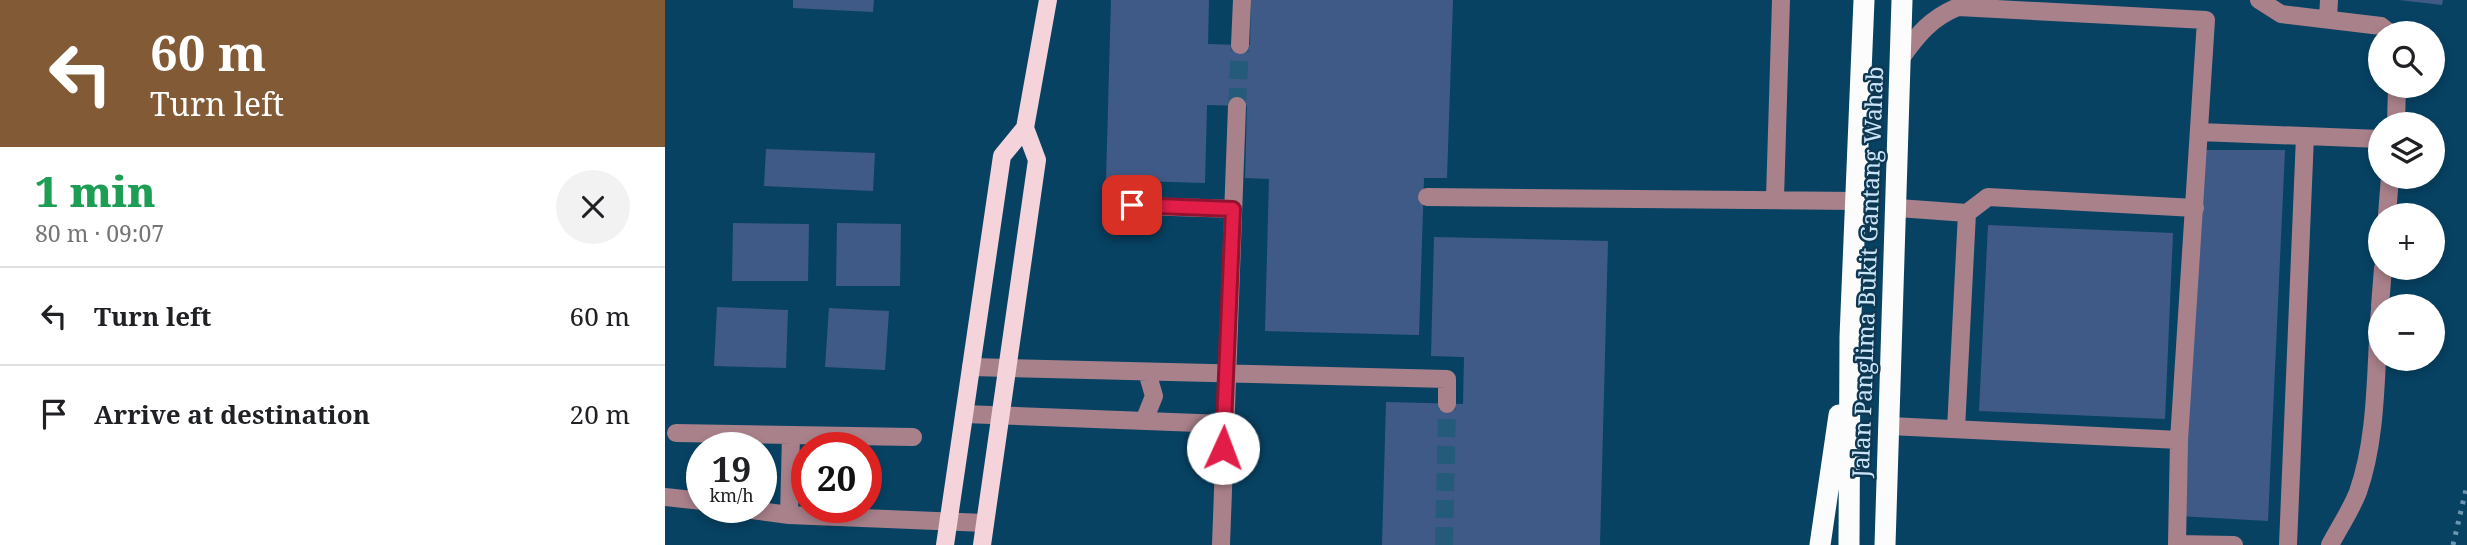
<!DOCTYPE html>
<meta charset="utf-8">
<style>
body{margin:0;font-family:"Noto Serif",serif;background:#f2f2f2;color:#202124;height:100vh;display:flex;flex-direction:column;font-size:26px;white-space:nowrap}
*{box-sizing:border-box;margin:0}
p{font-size:23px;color:#757577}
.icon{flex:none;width:38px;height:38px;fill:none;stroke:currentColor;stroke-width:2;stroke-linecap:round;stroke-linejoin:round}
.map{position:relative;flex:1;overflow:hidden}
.sheet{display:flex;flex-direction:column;background:#fff;width:665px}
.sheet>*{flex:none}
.banner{background:#825a36;color:#fff;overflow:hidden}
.tools{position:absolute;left:1703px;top:21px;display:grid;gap:14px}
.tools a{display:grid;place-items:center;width:77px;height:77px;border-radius:50%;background:#fff;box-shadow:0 4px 10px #0003;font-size:35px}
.speed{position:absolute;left:21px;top:432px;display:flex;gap:14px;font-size:35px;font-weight:700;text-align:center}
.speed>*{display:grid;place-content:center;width:91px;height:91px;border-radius:50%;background:#fff;box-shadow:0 4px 10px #0003;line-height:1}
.speed small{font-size:18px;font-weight:400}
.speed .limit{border:10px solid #d22;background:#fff;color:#111}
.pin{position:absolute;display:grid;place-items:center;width:60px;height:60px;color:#fff;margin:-30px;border-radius:14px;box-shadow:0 4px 10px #0006}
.me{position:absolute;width:77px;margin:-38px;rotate:2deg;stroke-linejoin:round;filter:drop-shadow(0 0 5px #0008)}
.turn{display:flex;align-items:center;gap:24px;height:147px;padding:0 35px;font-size:32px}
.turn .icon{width:91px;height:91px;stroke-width:2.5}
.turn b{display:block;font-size:49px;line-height:60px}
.round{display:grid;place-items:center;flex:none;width:74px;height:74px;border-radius:37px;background:#f2f2f2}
.headline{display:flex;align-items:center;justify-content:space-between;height:119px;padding:0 35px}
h1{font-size:42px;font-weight:800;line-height:52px;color:#1e9e55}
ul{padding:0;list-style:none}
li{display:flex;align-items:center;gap:21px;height:98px;padding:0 35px;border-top:2px solid #e0e0e0}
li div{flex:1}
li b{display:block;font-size:26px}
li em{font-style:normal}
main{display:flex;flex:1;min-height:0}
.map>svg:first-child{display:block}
.building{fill:#405a87}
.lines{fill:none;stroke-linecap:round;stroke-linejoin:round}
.minor-tunnel{stroke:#245b7a;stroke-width:18;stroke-dasharray:18 9;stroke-linecap:butt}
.minor{stroke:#a9818b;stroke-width:18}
.major{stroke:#f4d3db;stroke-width:18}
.highway{stroke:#fcfcfc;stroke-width:21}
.rail{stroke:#6b95b0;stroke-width:5;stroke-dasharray:3.5 7;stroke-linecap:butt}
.route-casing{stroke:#92132f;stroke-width:18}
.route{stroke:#e11d48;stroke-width:12}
.labels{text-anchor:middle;stroke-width:5;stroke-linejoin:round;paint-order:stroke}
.street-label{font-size:23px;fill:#cbe6fa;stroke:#0e3751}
</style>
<main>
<section class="sheet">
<div class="banner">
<div class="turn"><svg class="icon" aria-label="left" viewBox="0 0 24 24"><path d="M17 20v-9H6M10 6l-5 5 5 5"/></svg><div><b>60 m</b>Turn left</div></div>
</div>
<div class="headline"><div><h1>1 min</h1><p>80 m · 09:07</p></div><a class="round"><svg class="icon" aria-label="close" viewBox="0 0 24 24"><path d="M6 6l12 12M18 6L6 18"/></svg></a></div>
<ul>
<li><svg class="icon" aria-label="left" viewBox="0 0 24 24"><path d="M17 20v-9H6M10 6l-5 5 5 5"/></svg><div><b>Turn left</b></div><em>60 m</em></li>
<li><svg class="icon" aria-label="arrive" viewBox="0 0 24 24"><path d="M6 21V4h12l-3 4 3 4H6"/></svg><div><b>Arrive at destination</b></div><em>20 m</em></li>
</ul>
</section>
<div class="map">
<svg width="1802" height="545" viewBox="0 0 1802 545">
<rect width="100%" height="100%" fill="#074263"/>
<path class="building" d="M 128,0 L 209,0 L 208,12 L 128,8 Z
M 446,0 L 544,0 L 543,44 L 575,45 L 585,45 L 586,0 L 788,0 L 782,178 L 759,178 L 754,335 L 600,331 L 604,179 L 580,178 L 582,106 L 542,105 L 540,183 L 441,180 Z
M 1734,0 L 1778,0 L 1777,5 Z
M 101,149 L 210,153 L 208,191 L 99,186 Z
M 1539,150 L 1620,150 L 1603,521 L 1513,516 Z
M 68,223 L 144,224 L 143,281 L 67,281 Z
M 172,223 L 236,224 L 235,286 L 171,286 Z
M 1323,225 L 1508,233 L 1500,419 L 1314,411 Z
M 769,237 L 943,241 L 935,545 L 717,545 L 721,402 L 798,404 L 799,357 L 766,356 Z
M 52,307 L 123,310 L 121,368 L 49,366 Z
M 164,308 L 224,311 L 220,370 L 160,367 Z"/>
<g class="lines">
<path class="minor-tunnel" d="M 572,106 L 575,45
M 779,545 L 782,404"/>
<path class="minor" d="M 1594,0 L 1616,14 L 1716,26 L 1725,33
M 1663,19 L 1664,0
M 575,45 L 577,0
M 1731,124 L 1732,86
M 1534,132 L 1715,139
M 762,197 L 1192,201
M 1110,198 L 1116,0
M 448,205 L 568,209
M 1233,208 L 1302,213
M 1722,215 L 1725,177
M 1715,306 L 1718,268
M 306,367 L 782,379 L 782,404
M 299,414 L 559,424
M 479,421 L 489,396 L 482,372
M 1225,426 L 1514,440 L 1541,20 L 1293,7 C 1266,18 1253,34 1236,58
M 1291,429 L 1302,213 L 1323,197 L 1530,208
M 11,433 L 248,437
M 1514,440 L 1512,544 L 1569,545
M 0,497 L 37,501
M 72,508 L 124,515 L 320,523
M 124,515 L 126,435
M 556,545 L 572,106
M 1623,545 L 1640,136
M 1665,545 C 1674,528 1686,510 1693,492 C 1713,435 1710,369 1715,309"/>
<path class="major" d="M 280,545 L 337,156 L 360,128
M 317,545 L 372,160 L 360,128 L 383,0"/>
<path class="highway" d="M 1155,545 L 1174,415
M 1184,545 L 1185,337 L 1199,0
M 1220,545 L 1237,0"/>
<path class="rail" d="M 1788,545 L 1802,485"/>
</g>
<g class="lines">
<defs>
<path id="route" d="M 467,205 L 568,209 L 558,448"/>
</defs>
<use href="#route" class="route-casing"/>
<use href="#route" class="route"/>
</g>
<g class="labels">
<g class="street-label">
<text transform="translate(1203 272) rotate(-88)" y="8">Jalan Panglima Bukit Gantang Wahab</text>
</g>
</g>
</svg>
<div class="tools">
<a><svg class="icon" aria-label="search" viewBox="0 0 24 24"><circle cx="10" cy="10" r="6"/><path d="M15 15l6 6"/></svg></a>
<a><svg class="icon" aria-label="layers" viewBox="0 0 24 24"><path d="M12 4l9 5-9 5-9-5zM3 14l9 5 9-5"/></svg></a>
<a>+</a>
<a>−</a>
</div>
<div class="speed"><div>19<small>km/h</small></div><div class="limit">20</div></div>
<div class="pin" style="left:467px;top:205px;background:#d93025"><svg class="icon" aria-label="arrive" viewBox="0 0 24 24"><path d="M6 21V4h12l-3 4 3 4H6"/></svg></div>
<svg class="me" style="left:558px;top:448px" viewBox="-20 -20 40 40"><circle r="19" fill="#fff"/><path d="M0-13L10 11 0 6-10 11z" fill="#e11d48"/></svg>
</div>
</main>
